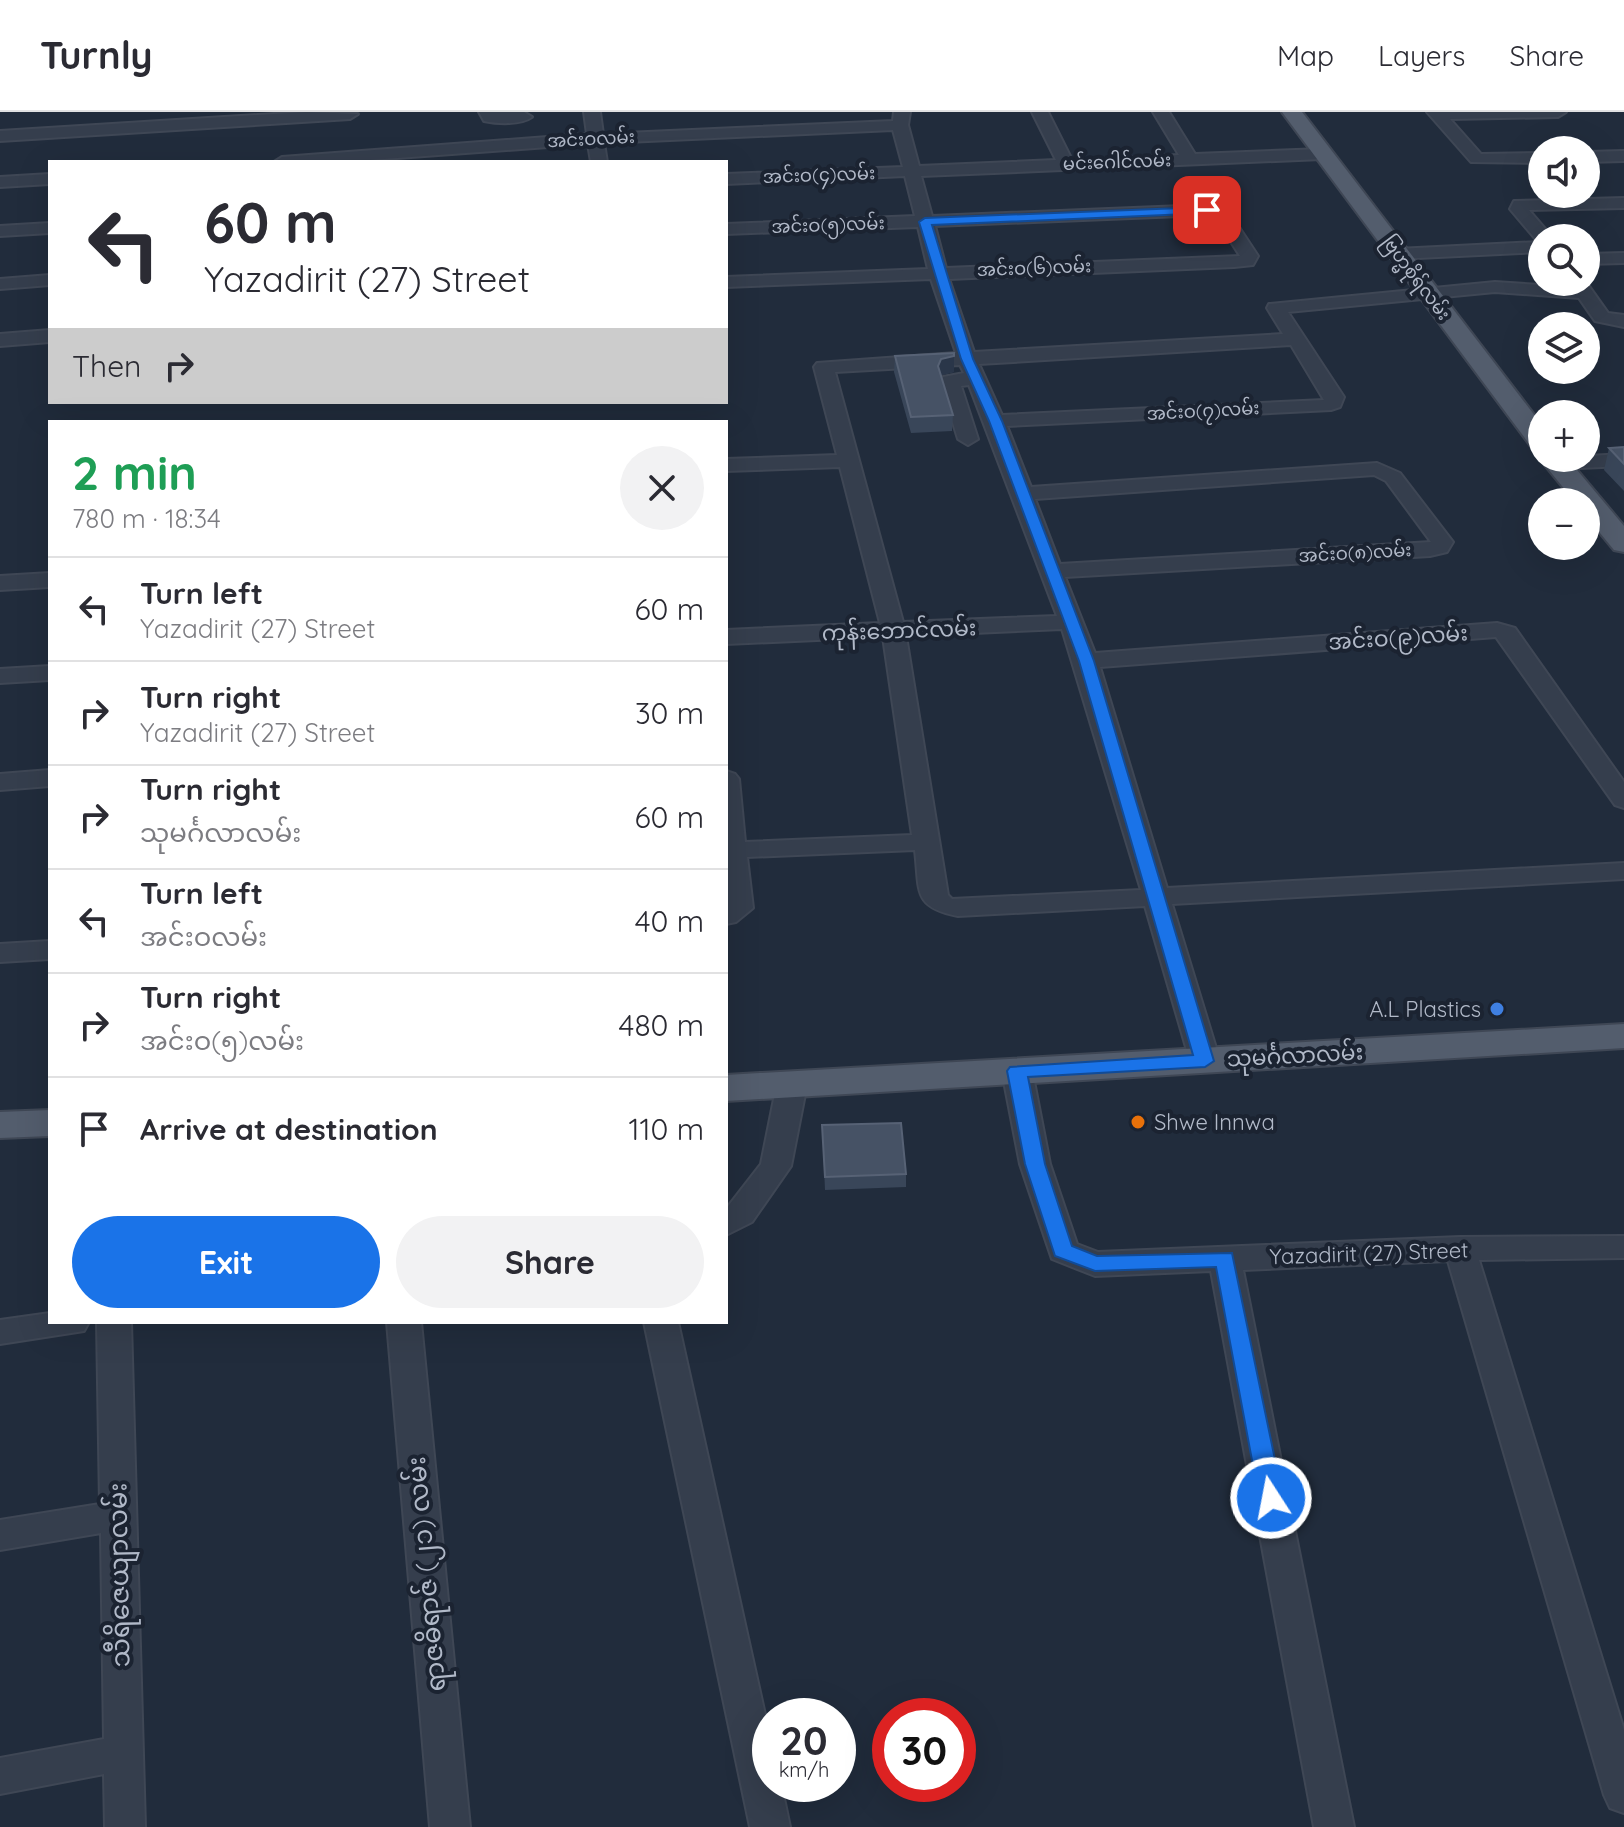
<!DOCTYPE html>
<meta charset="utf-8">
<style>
body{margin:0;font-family:Quicksand,"Noto Sans Myanmar",sans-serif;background:#f2f2f3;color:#2b2b33;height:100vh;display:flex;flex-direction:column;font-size:30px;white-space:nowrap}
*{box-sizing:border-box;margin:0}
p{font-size:26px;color:#7c7c81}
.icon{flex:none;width:44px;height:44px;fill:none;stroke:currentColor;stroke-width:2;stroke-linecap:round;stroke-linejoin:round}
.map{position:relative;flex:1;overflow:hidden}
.side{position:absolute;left:48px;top:308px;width:680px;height:904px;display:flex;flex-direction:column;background:#fff;border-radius:0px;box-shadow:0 8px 32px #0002}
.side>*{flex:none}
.guide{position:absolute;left:48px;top:48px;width:680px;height:244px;border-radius:0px;box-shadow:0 8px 32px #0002;background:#fff;color:#2b2b33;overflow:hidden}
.buttons{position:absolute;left:1528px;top:24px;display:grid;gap:16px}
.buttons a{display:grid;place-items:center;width:72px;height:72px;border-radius:50%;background:#fff;box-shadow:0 8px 32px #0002;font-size:40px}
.speed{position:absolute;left:752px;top:1586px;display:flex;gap:16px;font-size:40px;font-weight:700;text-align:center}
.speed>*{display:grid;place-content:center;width:104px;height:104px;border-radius:50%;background:#fff;box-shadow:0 8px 32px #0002;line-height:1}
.speed small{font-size:20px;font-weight:400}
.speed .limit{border:12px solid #d22;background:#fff;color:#111}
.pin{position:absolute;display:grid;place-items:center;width:68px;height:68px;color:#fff;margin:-34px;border-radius:16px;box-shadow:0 4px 12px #0006}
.me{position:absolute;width:88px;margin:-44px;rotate:349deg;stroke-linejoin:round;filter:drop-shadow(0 0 6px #0008)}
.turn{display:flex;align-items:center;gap:28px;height:168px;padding:0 24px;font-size:36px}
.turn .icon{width:104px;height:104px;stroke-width:2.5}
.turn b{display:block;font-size:56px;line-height:68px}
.then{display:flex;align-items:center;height:76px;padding:0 24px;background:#0003;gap:16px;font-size:30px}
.round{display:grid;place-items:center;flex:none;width:84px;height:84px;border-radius:42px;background:#f2f2f3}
.head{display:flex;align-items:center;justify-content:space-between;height:136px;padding:0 24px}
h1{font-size:48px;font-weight:700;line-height:60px;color:#1e9e55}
.button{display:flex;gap:16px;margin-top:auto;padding:16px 24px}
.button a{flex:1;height:92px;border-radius:48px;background:#1a73e8;color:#fff;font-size:32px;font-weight:700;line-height:92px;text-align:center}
.button a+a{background:#f2f2f3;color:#2b2b33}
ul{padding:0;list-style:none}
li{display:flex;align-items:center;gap:24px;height:104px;padding:0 24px;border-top:2px solid #e1e1e2}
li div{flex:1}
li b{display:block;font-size:30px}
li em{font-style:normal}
header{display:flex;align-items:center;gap:48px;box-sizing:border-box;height:112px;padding:0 40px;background:#fff;border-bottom:2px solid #e1e1e2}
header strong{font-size:38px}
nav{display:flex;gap:44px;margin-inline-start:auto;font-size:28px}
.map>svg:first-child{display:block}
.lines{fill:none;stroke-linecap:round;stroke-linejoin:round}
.minor-casing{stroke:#3f4755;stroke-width:4}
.major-casing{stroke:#3f4755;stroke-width:4}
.minor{fill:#353e4d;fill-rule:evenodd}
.major{fill:#535d6d;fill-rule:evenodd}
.wall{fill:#394659}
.shaded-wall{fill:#2a3649}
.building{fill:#465265;stroke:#576275;stroke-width:2}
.route{fill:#1a73e8;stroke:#114b97;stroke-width:2}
.shop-dot{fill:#3f7fe0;stroke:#1b2331;stroke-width:3}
.food-dot{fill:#e8710a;stroke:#1b2331;stroke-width:3}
.labels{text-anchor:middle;stroke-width:8;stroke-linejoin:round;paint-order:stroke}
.far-street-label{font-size:18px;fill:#b1b9c8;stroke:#1b2331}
.street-label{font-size:22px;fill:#b1b9c8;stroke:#1b2331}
.poi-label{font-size:22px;fill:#b1b9c8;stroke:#1b2331;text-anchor:end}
.near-street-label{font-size:26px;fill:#b1b9c8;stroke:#1b2331}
</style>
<header>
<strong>Turnly</strong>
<nav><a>Map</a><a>Layers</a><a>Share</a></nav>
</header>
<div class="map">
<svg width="1624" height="1715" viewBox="0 0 1624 1715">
<rect width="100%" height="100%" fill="#212c3c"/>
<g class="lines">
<defs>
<path id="minor" d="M 306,0 L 358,2 L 350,7 L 0,29 L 0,19 Z
M 479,0 L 524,0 L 532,5 C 521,13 498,12 484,9 Z
M 584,0 L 600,0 L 603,22 L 893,9 L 894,0 L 910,0 L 908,13 L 919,54 L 1056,48 L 1032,0 L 1048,0 L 1072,48 L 1179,43 L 1153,0 L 1169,0 L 1195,42 L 1322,37 L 1330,42 L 1322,47 L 921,64 L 932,104 L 1207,93 L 1229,100 L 1258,144 L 1253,153 L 1234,155 L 949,167 L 974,240 L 1283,222 L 1267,196 L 1269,192 L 1495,170 L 1571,175 L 1568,170 L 1586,170 L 1608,201 L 1624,203 L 1624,215 L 1595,209 L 1579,186 L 1495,180 L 1288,200 L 1344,285 L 1340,295 L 1331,298 L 1007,314 L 1031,375 L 1377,351 L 1400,361 L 1453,430 L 1447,440 L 1430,444 L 1065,465 L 1095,541 L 1497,511 L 1515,516 L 1624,670 L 1624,696 L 1615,693 L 1496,525 L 1100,555 L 1167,776 L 1624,751 L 1624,767 L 1172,792 L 1220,949 L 1215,956 L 1205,959 L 1195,956 L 1190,949 L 1145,794 L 958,804 C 912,795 920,779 915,738 L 747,745 L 753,796 L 736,810 L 726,812 L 726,659 L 735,662 L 739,667 L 745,730 L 912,723 L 883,525 L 726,532 L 726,518 L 880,511 L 840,355 L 726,359 L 726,347 L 837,343 L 814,255 L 817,251 L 956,241 L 931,167 L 726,175 L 726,165 L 928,157 L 918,115 L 726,122 L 726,112 L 915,104 L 905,64 L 726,72 L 726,62 L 903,55 L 893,18 L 604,31 L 607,50 L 591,50 L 588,32 L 343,50 L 274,50 L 282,45 L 587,22 ZM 1205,103 L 1217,108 L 1240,144 L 946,156 L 935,114 ZM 1291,233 L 1324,288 L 1002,303 L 979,252 ZM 960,253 L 964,261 L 943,265 L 940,269 L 958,327 L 968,333 L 978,327 L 961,274 L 969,273 L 1057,504 L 903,510 L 835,260 ZM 1374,363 L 1386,369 L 1431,430 L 1060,452 L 1035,387 ZM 1062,517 L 1141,778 L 952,787 L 948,783 L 906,524 Z
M 1427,0 L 1566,0 L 1558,5 L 1450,7 L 1481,42 L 1542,41 L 1542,51 L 1471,50 Z
M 1624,39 L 1624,49 L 1586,50 L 1586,40 Z
M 50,62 L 50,72 L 0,75 L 0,65 Z
M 1624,86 L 1624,96 L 1529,98 L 1553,126 L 1542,126 L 1542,140 L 1397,147 L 1388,142 L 1397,137 L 1538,130 L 1510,97 L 1514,89 Z
M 50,111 L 50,121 L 0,124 L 0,114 Z
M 1624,141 L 1624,151 L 1586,152 L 1586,142 Z
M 50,163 L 50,173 L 0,177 L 0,167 Z
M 50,218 L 50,230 L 0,234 L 0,222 Z
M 1624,342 L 1624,354 L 1558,357 L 1548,351 L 1553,346 Z
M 50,461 L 50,475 L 0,478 L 0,464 Z
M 50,554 L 50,568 L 0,571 L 0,557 Z
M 50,658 L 50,674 L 0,678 L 0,662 Z
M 50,829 L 50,847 L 0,850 L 0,832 Z
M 1017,949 L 1027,952 L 1032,959 L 1050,1052 L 1077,1132 L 1098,1140 L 1460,1125 L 1624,1124 L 1624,1146 L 1479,1148 L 1624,1618 L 1624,1701 L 1610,1696 L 1604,1683 L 1448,1149 L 1243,1158 L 1354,1715 L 1314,1715 L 1211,1159 L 1095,1164 L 1052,1147 L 1020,1052 L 1002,959 L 1007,952 Z
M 792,962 L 802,965 L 807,972 L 791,1054 L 752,1110 L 726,1123 L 726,1097 L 761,1052 L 777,972 L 782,965 Z
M 50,1201 L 50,1210 L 89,1210 L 84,1219 L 0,1232 L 0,1208 Z
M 97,1210 L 131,1210 L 145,1715 L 105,1715 L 104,1662 L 0,1682 L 0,1646 L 104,1627 L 101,1421 L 0,1438 L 0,1408 L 100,1392 Z
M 387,1210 L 421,1210 L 470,1715 L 430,1715 Z
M 644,1210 L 678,1210 L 770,1625 L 770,1672 L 781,1672 L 790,1715 L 750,1715 Z"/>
<path id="major" d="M 1282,0 L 1302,0 L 1542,313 L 1542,339 L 1533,337 Z
M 1542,343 L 1542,346 L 1567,346 L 1624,414 L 1624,440 L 1614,438 L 1586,404 L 1586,390 L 1575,390 L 1544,352 L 1540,346 Z
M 1624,912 L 1624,936 L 726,989 L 726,963 Z
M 50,998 L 50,1024 L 0,1026 L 0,1000 Z"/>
</defs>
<use href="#minor" class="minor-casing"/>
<use href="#major" class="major-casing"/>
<use href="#minor" class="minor"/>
<use href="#major" class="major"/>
</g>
<path class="wall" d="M 895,244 L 954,260 L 941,263 L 953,303 L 952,319 L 911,321 L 894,260 Z
M 1624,335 L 1624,379 L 1604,358 L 1609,336 Z
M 822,1013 L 906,1062 L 906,1075 L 825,1078 Z"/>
<path class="shaded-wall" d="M 954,244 L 954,260 L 941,263 L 938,254 L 941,247 Z"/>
<path class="building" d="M 954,241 L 954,244 L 941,247 L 938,254 L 953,303 L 911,305 L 895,244 Z
M 1624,335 L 1624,352 L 1609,336 Z
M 901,1011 L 906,1062 L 825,1065 L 822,1013 Z"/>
<path class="route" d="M 1207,95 L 1211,96 L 1211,101 L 932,113 L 973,247 L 1002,309 L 1094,549 L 1214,949 L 1205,955 L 1028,965 L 1045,1052 L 1072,1134 L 1097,1144 L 1232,1141 L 1283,1386 L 1279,1393 L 1271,1395 L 1263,1393 L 1259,1386 L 1216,1155 L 1095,1159 L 1055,1144 L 1025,1052 L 1007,959 L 1010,955 L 1193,943 L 1079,549 L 989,309 L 961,247 L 919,110 L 925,106 Z"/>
<circle class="shop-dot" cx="1497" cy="897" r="8"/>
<circle class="food-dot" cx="1138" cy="1010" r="8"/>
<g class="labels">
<g class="far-street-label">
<text transform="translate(591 27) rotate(-3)" y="6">အင်းဝလမ်း</text>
<text transform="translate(1117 50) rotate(-2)" y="6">မင်းဂေါင်လမ်း</text>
<text transform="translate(819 63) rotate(-2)" y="6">အင်းဝ(၄)လမ်း</text>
<text transform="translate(828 113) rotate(-2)" y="6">အင်းဝ(၅)လမ်း</text>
<text transform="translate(1034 156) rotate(-2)" y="6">အင်းဝ(၆)လမ်း</text>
<text transform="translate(1416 166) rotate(53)" y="6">ဗြဟ္မစိုရ်လမ်း</text>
<text transform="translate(1203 299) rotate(-3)" y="6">အင်းဝ(၇)လမ်း</text>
<text transform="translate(1355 441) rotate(-3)" y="6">အင်းဝ(၈)လမ်း</text>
</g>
<g class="street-label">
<text transform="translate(899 518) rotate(-2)" y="8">ကုန်းဘောင်လမ်း</text>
<text transform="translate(1398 525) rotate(-4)" y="8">အင်းဝ(၉)လမ်း</text>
<text transform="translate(1295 943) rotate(-3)" y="8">သုမင်္ဂလာလမ်း</text>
<text transform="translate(1369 1141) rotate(-2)" y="8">Yazadirit (27) Street</text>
</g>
<g class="poi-label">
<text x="1481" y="905">A.L Plastics</text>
<text x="1154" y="1018" text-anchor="start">Shwe Innwa</text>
</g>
<g class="near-street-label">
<text transform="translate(426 1462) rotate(-95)" y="9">ရာဇဓိရာဇ် (၂၁) လမ်း</text>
<text transform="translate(119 1463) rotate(-91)" y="9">သီရိဇေယျာလမ်း</text>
</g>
</g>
</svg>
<div class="buttons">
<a><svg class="icon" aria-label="sound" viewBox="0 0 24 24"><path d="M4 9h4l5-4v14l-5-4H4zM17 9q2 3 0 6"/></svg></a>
<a><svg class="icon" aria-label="search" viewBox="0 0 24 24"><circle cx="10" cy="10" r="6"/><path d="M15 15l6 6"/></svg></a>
<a><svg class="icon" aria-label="layers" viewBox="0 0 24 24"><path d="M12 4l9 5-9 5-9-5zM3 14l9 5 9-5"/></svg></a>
<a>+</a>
<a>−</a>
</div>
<div class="speed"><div>20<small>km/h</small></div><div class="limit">30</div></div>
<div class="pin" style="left:1207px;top:98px;background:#d93025"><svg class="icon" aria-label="arrive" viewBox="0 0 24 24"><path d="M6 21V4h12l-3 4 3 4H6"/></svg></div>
<svg class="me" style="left:1271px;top:1386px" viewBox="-20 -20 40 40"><circle r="17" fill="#1a73e8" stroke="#fff" stroke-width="3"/><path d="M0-11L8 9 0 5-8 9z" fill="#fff"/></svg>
<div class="guide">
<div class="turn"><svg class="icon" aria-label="left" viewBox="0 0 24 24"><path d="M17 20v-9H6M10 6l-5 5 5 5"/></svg><div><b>60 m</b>Yazadirit (27) Street</div></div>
<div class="then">Then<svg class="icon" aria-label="right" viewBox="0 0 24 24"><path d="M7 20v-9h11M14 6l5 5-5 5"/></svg></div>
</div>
<section class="side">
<div class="head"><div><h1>2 min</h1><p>780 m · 18:34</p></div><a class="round"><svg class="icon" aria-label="close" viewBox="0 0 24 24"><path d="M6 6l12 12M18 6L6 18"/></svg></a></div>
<ul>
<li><svg class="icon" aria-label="left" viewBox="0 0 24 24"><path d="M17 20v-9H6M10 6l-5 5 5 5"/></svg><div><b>Turn left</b><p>Yazadirit (27) Street</p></div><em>60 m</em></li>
<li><svg class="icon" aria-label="right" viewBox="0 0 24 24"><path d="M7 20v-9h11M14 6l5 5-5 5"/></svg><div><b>Turn right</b><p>Yazadirit (27) Street</p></div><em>30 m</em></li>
<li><svg class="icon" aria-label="right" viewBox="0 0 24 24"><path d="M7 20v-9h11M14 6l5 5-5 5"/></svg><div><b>Turn right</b><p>သုမင်္ဂလာလမ်း</p></div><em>60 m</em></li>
<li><svg class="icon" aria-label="left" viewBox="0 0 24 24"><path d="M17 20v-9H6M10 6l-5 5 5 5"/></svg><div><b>Turn left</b><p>အင်းဝလမ်း</p></div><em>40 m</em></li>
<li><svg class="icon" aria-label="right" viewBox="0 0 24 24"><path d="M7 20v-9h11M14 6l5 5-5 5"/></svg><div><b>Turn right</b><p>အင်းဝ(၅)လမ်း</p></div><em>480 m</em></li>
<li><svg class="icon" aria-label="arrive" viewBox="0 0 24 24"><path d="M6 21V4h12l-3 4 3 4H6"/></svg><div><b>Arrive at destination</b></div><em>110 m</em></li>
</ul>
<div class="button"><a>Exit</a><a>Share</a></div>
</section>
</div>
